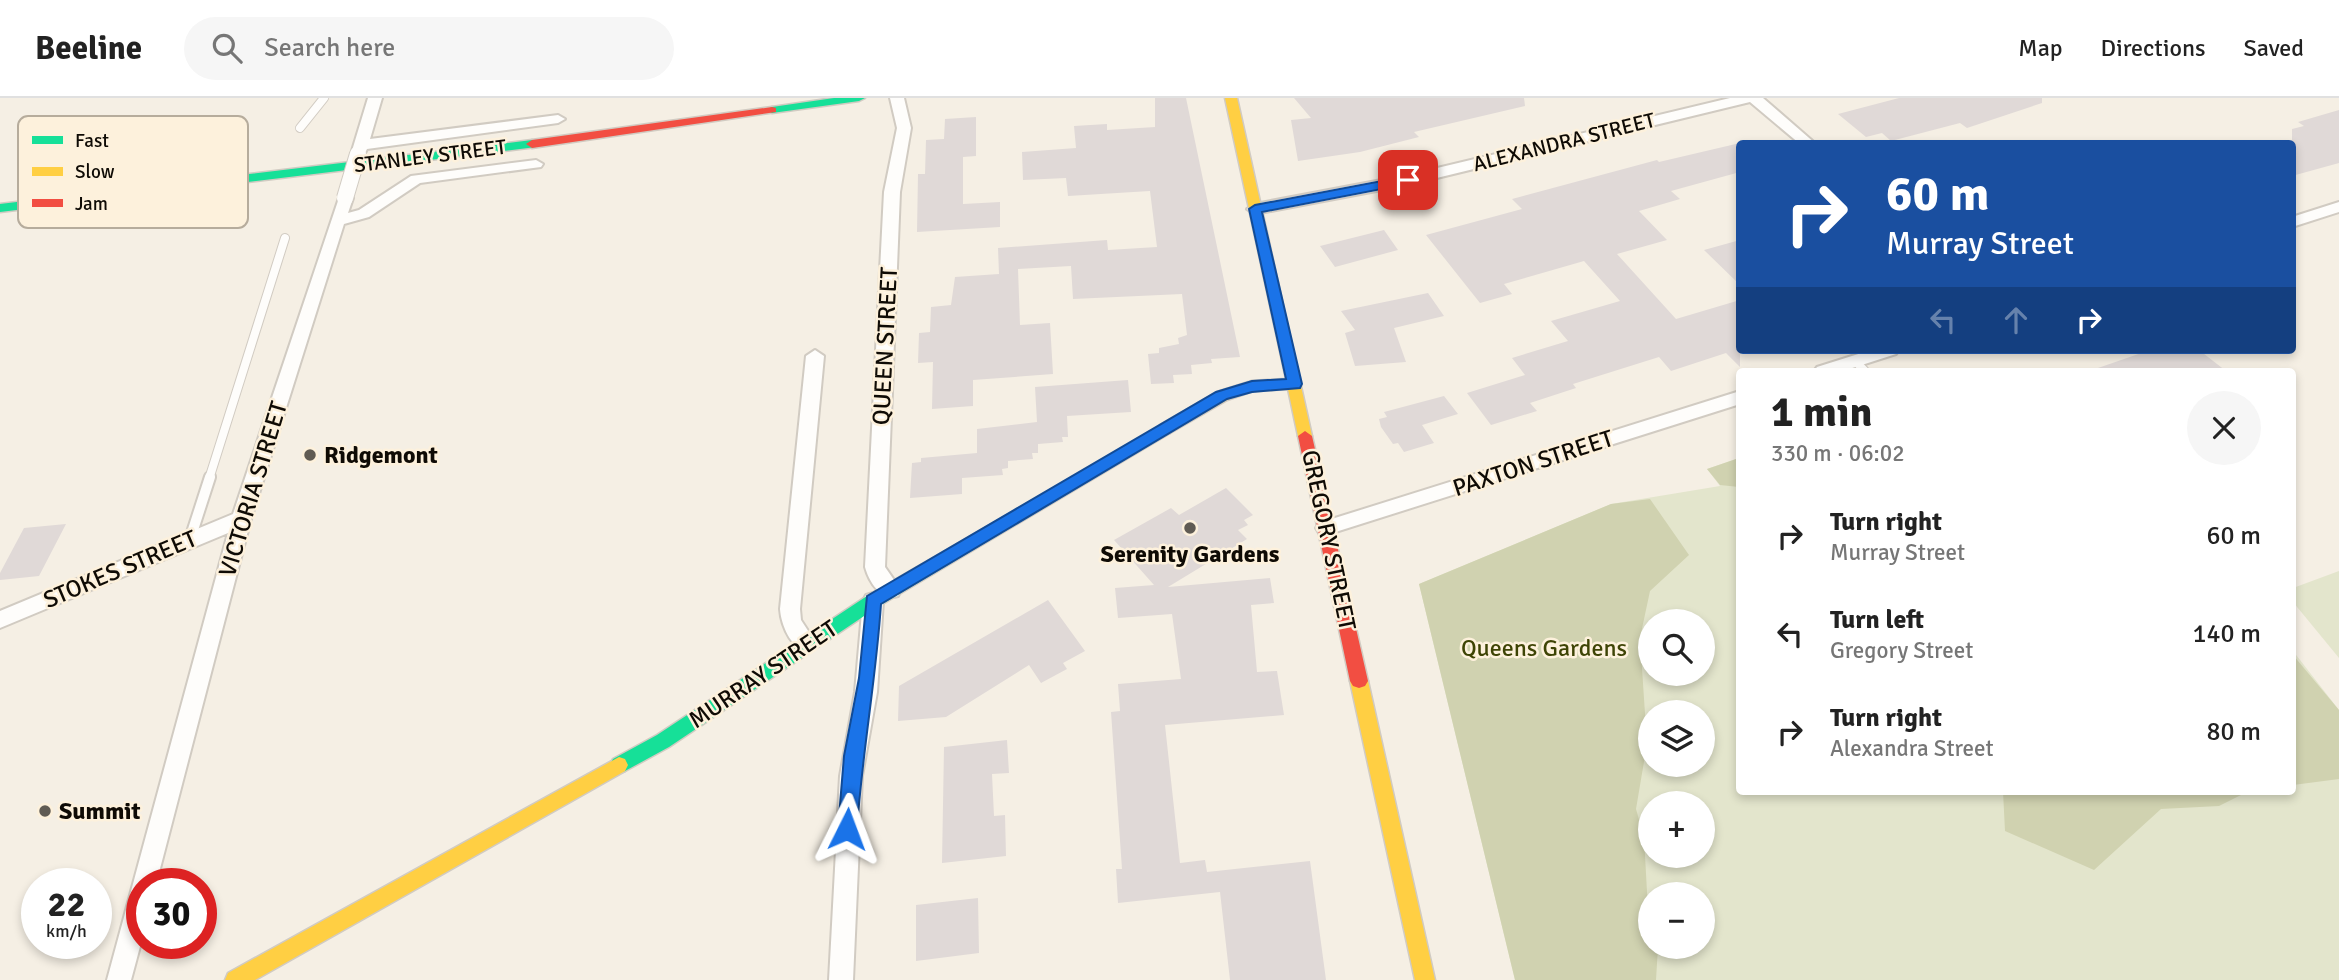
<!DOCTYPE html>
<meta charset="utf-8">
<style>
body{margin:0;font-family:Signika,sans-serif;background:#f6f6f6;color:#222;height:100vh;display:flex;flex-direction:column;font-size:26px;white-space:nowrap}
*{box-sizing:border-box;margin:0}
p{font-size:23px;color:#767676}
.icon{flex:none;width:38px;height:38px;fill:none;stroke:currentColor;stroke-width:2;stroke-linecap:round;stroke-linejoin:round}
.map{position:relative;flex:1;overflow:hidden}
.side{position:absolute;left:1736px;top:270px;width:560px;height:427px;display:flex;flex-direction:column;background:#fff;border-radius:7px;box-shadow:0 4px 10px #0003}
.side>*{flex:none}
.hud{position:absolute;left:1736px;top:42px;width:560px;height:214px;border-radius:7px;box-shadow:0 4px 10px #0003;background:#1a4fa0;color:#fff;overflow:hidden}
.controls{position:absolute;left:1638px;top:511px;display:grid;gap:14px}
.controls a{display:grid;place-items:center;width:77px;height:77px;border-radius:50%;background:#fff;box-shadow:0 4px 10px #0003;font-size:35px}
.speed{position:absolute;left:21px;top:770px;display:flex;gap:14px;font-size:35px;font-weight:700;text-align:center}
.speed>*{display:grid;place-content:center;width:91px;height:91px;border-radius:50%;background:#fff;box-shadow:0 4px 10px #0003;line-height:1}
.speed small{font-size:18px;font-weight:400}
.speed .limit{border:10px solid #d22;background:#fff;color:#111}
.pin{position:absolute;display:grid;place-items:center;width:60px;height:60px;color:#fff;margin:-30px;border-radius:14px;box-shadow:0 4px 10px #0006}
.me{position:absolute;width:77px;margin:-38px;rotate:3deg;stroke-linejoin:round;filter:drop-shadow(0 0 5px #0008)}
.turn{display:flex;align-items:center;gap:24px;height:147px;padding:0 35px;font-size:32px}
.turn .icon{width:91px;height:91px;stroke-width:2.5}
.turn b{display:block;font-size:49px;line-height:60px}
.lanes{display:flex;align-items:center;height:66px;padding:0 35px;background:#0003;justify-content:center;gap:35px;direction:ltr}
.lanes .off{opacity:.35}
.round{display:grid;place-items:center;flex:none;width:74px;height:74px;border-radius:37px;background:#f6f6f6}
.head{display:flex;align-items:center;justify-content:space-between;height:119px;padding:0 35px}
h1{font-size:42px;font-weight:700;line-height:52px}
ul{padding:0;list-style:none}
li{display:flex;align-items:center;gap:21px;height:98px;padding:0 35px}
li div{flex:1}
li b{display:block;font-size:26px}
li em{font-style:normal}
header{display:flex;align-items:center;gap:42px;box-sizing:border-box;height:98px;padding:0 35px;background:#fff;border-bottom:2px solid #e0e0e0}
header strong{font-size:33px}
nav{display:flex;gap:38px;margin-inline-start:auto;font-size:24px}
.search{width:490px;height:63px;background:#f6f6f6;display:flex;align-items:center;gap:18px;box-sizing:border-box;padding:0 24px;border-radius:38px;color:#767676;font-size:26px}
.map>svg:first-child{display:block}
.green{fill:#e3e5cc;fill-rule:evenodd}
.forest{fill:#d0d2b0}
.building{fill:#e0d9d7}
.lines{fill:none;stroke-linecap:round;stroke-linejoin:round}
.lane-far1-casing{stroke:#d1cbc2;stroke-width:10}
.lane-casing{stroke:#d1cbc2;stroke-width:14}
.street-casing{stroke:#d1cbc2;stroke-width:4}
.fast-casing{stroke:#d1cbc2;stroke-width:3}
.slow-casing{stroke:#d1cbc2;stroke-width:3}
.jam-casing{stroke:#d1cbc2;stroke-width:3}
.lane-far1{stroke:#fefdfb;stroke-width:8}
.lane{stroke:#fefdfb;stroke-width:10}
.street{fill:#fefdfb;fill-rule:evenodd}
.fast{fill:#16e098;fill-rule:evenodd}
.slow{fill:#ffcf43;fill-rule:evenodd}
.jam{fill:#f24e42;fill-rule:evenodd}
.street-bridge-casing{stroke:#d1cbc2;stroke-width:18;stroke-linecap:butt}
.street-bridge{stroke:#fefdfb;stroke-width:16}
.route{fill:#1a73e8;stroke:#114b97;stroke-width:2}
.poi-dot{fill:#605b53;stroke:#fdf1dc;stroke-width:2.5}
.labels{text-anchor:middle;stroke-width:5;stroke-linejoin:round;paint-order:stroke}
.far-street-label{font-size:21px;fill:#0f0b05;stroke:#fdf1dc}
.street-label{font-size:24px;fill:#0f0b05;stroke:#fdf1dc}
.poi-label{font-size:24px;font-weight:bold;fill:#0f0b05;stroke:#fdf1dc;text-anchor:start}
.park-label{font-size:24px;fill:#3e4405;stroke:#fdf1dc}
.key{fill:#fdf1dc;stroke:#b6ac9c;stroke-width:2}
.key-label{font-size:19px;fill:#0f0b05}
</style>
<header>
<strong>Beeline</strong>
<div class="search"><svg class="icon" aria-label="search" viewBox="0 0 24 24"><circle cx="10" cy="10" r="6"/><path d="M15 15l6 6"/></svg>Search here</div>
<nav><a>Map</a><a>Directions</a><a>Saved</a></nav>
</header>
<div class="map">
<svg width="2339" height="882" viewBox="0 0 2339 882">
<rect width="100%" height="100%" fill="#f5efe4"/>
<path class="green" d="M 1739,360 L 1740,693 L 2292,693 L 2293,553 L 2339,612 L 2339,882 L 1515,882 L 1419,486 L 1611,406 L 1720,388 L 1707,371 ZM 1650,523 L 1703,523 L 1703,576 L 1650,576 ZM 1650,614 L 1703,614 L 1703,667 L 1650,667 ZM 1650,705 L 1703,705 L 1703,758 L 1650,758 ZM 1650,796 L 1703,796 L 1703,849 L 1650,849 Z
M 2339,473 L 2339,560 L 2293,504 L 2293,490 Z"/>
<path class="forest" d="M 1739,360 L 1739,389 L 1720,387 L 1707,371 Z
M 1650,401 L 1689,457 L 1650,493 L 1640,540 L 1647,646 L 1636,711 L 1644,739 L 1650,849 L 1658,849 L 1656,882 L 1515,882 L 1419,486 L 1611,406 Z
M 2293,557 L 2339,612 L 2339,681 L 2293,687 Z
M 2003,693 L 2249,693 L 2219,708 L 2161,711 L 2094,772 L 2005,733 Z"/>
<path class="building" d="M 1155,0 L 1186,0 L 1240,259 L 1211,261 L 1212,265 L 1191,267 L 1192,276 L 1173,277 L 1174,285 L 1151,286 L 1148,256 L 1159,255 L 1159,250 L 1179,246 L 1178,240 L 1187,237 L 1182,196 L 1073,201 L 1071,168 L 1018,171 L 1020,227 L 1050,225 L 1053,276 L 973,282 L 973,308 L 932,311 L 933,264 L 918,265 L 919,235 L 930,234 L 931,209 L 951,207 L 955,179 L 999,176 L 998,150 L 1107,142 L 1108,152 L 1157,149 L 1150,93 L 1068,98 L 1066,80 L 1023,82 L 1022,54 L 1076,50 L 1074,28 L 1107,26 L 1107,32 L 1155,29 Z
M 1294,0 L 1524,0 L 1525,8 L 1414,34 L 1419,39 L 1360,54 L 1298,63 L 1291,22 L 1311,20 Z
M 1899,0 L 2042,0 L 2042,5 L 1967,30 L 1960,25 L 1891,43 L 1882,35 L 1866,39 L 1838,16 Z
M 2339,12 L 2339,65 L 2292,78 L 2292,31 L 2304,28 L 2298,24 Z
M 976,19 L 976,58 L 963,59 L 963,106 L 1000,104 L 1000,129 L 917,134 L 918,76 L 925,76 L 926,42 L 944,41 L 945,21 Z
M 1740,45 L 1740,74 L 1671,93 L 1680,101 L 1639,113 L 1667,142 L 1617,156 L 1676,221 L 1740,202 L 1740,269 L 1726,255 L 1671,273 L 1659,259 L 1573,286 L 1576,290 L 1530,305 L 1537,313 L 1491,327 L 1467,295 L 1525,277 L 1512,260 L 1568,243 L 1551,223 L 1620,203 L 1584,163 L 1504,186 L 1512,196 L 1480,205 L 1426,137 L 1522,111 L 1512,101 L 1657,62 L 1659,64 Z
M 1384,132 L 1398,152 L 1335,169 L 1320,148 Z
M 1740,142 L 1740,187 L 1704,152 Z
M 1428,195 L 1444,218 L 1394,230 L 1406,264 L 1355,268 L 1345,235 L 1355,232 L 1341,213 Z
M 2150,252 L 2199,252 L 2226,273 L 2099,273 L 2098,270 Z
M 1128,282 L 1131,314 L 1067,318 L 1068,339 L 1062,339 L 1063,344 L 1038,346 L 1038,355 L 1032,355 L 1033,361 L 1008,363 L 1008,370 L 1002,371 L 1003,377 L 962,380 L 962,396 L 910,400 L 912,365 L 921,364 L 921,360 L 977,355 L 977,331 L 1037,324 L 1035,289 Z
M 1444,298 L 1458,316 L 1422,327 L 1434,345 L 1404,354 L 1398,345 L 1393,346 L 1381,329 L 1379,321 L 1387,319 L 1384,314 Z
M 1226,390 L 1253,417 L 1244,422 L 1248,427 L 1238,432 L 1247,441 L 1168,489 L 1270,480 L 1274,505 L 1251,507 L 1257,574 L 1277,573 L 1284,617 L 1165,627 L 1180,765 L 1205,762 L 1207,774 L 1310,763 L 1326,882 L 1230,882 L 1220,794 L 1118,805 L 1116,771 L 1122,771 L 1111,614 L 1120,613 L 1118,586 L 1181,581 L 1172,516 L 1118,520 L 1115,490 L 1154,487 L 1114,442 L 1171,410 L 1179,417 Z
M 66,426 L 39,478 L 0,482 L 0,475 L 24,430 Z
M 1048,502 L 1085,553 L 1063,565 L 1067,571 L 1041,585 L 1029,567 L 946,619 L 898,623 L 899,588 Z
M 1007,642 L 1009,675 L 992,676 L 994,718 L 1005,717 L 1006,758 L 942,765 L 944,649 Z
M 978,800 L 979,855 L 916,863 L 916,807 Z"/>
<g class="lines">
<defs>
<path id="lane-far1" d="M 300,30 L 324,0
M 1855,263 L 1865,273
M 209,381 L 285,140"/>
<path id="lane" d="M 190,441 L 210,379"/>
<path id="street" d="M 368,0 L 382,0 L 370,41 L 558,17 L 565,21 L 558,25 L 367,51 L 363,59 L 358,60 L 351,56 Z
M 890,0 L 904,0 L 911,30 L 900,94 L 885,469 L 901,492 L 898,498 C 881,503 869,484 865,469 L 884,94 L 897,30 Z
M 1730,0 L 1763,0 L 1816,46 L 1800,46 L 1750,4 L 1408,87 L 1255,116 L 1247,111 L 1255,106 L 1408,77 Z
M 536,62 L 543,66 L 541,69 L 420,85 L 369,119 L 344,126 L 251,421 L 156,786 L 142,786 L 142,841 L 131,882 L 107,882 L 228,435 L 0,530 L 0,513 L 233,416 L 340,97 L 350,97 L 353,100 L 348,115 L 359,112 L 411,78 Z
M 2339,104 L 2339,114 L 2292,129 L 2292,119 Z
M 815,252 L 824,258 L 800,511 L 801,522 L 816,545 L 813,551 C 793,558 781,527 780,511 L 806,258 Z
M 1871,252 L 1899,252 L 1896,256 L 1843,273 L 1814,273 L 1817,269 Z
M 1740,293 L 1740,306 L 1326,437 L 1319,435 L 1316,430 L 1319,425 Z
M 873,495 L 880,497 L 883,503 L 877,594 L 862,678 L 853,882 L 829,882 L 840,678 L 855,594 L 863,503 L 866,497 Z"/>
<path id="fast" d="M 834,0 L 865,0 L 859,3 L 772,15 L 766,12 L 772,9 Z
M 532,42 L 538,46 L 536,49 L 0,114 L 0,106 Z
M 1165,326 L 1172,331 L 1170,335 L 879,508 L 669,649 L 625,673 L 619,675 L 613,673 L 610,667 L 613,661 L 657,637 L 867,498 Z"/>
<path id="slow" d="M 1225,0 L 1237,0 L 1312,338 L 1305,343 L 1298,338 L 1288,291 L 1253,293 L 1227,302 L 1170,335 L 1165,336 L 1158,331 L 1160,327 L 1217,294 L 1252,283 L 1286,281 Z
M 1359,576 L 1365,578 L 1368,583 L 1435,882 L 1415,882 L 1350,583 L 1353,578 Z
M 619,659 L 625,661 L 628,667 L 625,673 L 255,882 L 225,882 L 228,875 Z"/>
<path id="jam" d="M 772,9 L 776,10 L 776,14 L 532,50 L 526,46 L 532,42 Z
M 1305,333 L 1312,338 L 1368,583 L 1365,588 L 1359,590 L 1353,588 L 1350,583 L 1298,338 Z"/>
</defs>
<use href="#lane-far1" class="lane-far1-casing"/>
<use href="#lane" class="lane-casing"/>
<use href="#street" class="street-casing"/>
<use href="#fast" class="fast-casing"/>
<use href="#slow" class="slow-casing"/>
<use href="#jam" class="jam-casing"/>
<use href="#lane-far1" class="lane-far1"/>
<use href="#lane" class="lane"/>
<use href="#street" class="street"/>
<use href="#fast" class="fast"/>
<use href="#slow" class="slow"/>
<use href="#jam" class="jam"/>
<defs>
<path id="street-bridge" d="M 345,100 L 358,56"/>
</defs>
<use href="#street-bridge" class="street-bridge-casing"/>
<use href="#street-bridge" class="street-bridge"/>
</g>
<path class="route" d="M 1408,78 L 1414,82 L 1413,85 L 1262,114 L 1302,286 L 1300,290 L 1252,294 L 1227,301 L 881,506 C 876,582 862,655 857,731 L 854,737 L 847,740 L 841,737 L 838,731 L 844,658 L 859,580 L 867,498 L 1216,294 L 1252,283 L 1286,281 L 1249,111 L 1255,107 Z"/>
<g class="poi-dot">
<circle cx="310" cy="357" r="7"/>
<circle cx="1190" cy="430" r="7"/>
<circle cx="45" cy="713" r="7"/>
</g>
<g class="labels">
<g class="far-street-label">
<text transform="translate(1564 44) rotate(-14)" y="7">ALEXANDRA STREET</text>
<text transform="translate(430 58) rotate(-7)" y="7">STANLEY STREET</text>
</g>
<g class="street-label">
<text transform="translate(885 248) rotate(-87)" y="8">QUEEN STREET</text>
<text transform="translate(1533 365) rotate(-18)" y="8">PAXTON STREET</text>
<text transform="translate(253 391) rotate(-73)" y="8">VICTORIA STREET</text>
<text transform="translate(1329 442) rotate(78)" y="8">GREGORY STREET</text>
<text transform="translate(120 471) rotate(-23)" y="8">STOKES STREET</text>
<text transform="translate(763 576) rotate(-34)" y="8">MURRAY STREET</text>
</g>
<g class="poi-label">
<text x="324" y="365">Ridgemont</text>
<text x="1190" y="464" text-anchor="middle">Serenity Gardens</text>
<text x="59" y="721">Summit</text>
</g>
<g class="park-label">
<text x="1544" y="558">Queens Gardens</text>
</g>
</g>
<rect x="18" y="18" width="230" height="112" rx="10" class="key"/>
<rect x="32" y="38" width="31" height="8" fill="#16e098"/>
<rect x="32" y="69" width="31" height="9" fill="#ffcf43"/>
<rect x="32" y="101" width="31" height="8" fill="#f24e42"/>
<g class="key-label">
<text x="75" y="49">Fast</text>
<text x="75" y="80">Slow</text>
<text x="75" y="112">Jam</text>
</g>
</svg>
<div class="controls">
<a><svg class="icon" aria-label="search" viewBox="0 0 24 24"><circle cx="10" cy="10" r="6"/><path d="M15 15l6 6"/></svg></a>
<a><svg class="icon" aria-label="layers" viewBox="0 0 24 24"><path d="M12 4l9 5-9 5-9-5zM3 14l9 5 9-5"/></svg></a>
<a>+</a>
<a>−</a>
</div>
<div class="speed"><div>22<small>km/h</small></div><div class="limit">30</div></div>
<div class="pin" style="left:1408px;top:82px;background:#d93025"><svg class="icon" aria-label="arrive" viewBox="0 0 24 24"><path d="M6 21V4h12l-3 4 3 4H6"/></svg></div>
<svg class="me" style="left:847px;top:731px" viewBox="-20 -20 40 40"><path d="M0-17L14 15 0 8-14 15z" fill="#1a73e8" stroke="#fff" stroke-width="4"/></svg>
<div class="hud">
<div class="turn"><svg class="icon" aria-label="right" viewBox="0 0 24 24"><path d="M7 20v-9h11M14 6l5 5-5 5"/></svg><div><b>60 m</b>Murray Street</div></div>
<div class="lanes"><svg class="icon off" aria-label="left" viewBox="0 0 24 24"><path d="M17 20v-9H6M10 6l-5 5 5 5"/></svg><svg class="icon off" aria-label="ahead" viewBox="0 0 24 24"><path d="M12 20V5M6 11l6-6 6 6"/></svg><svg class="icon" aria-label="right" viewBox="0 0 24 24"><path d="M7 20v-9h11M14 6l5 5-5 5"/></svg></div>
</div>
<section class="side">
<div class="head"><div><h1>1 min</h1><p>330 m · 06:02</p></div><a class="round"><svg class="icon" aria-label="close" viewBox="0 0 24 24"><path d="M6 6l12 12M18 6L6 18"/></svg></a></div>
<ul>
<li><svg class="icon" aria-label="right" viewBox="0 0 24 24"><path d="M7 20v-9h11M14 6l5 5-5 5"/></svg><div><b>Turn right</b><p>Murray Street</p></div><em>60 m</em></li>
<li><svg class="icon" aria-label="left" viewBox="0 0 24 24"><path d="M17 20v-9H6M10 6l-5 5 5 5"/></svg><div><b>Turn left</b><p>Gregory Street</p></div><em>140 m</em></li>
<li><svg class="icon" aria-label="right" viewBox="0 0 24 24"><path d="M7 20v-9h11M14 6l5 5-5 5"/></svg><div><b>Turn right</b><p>Alexandra Street</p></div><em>80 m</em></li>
</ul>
</section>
</div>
